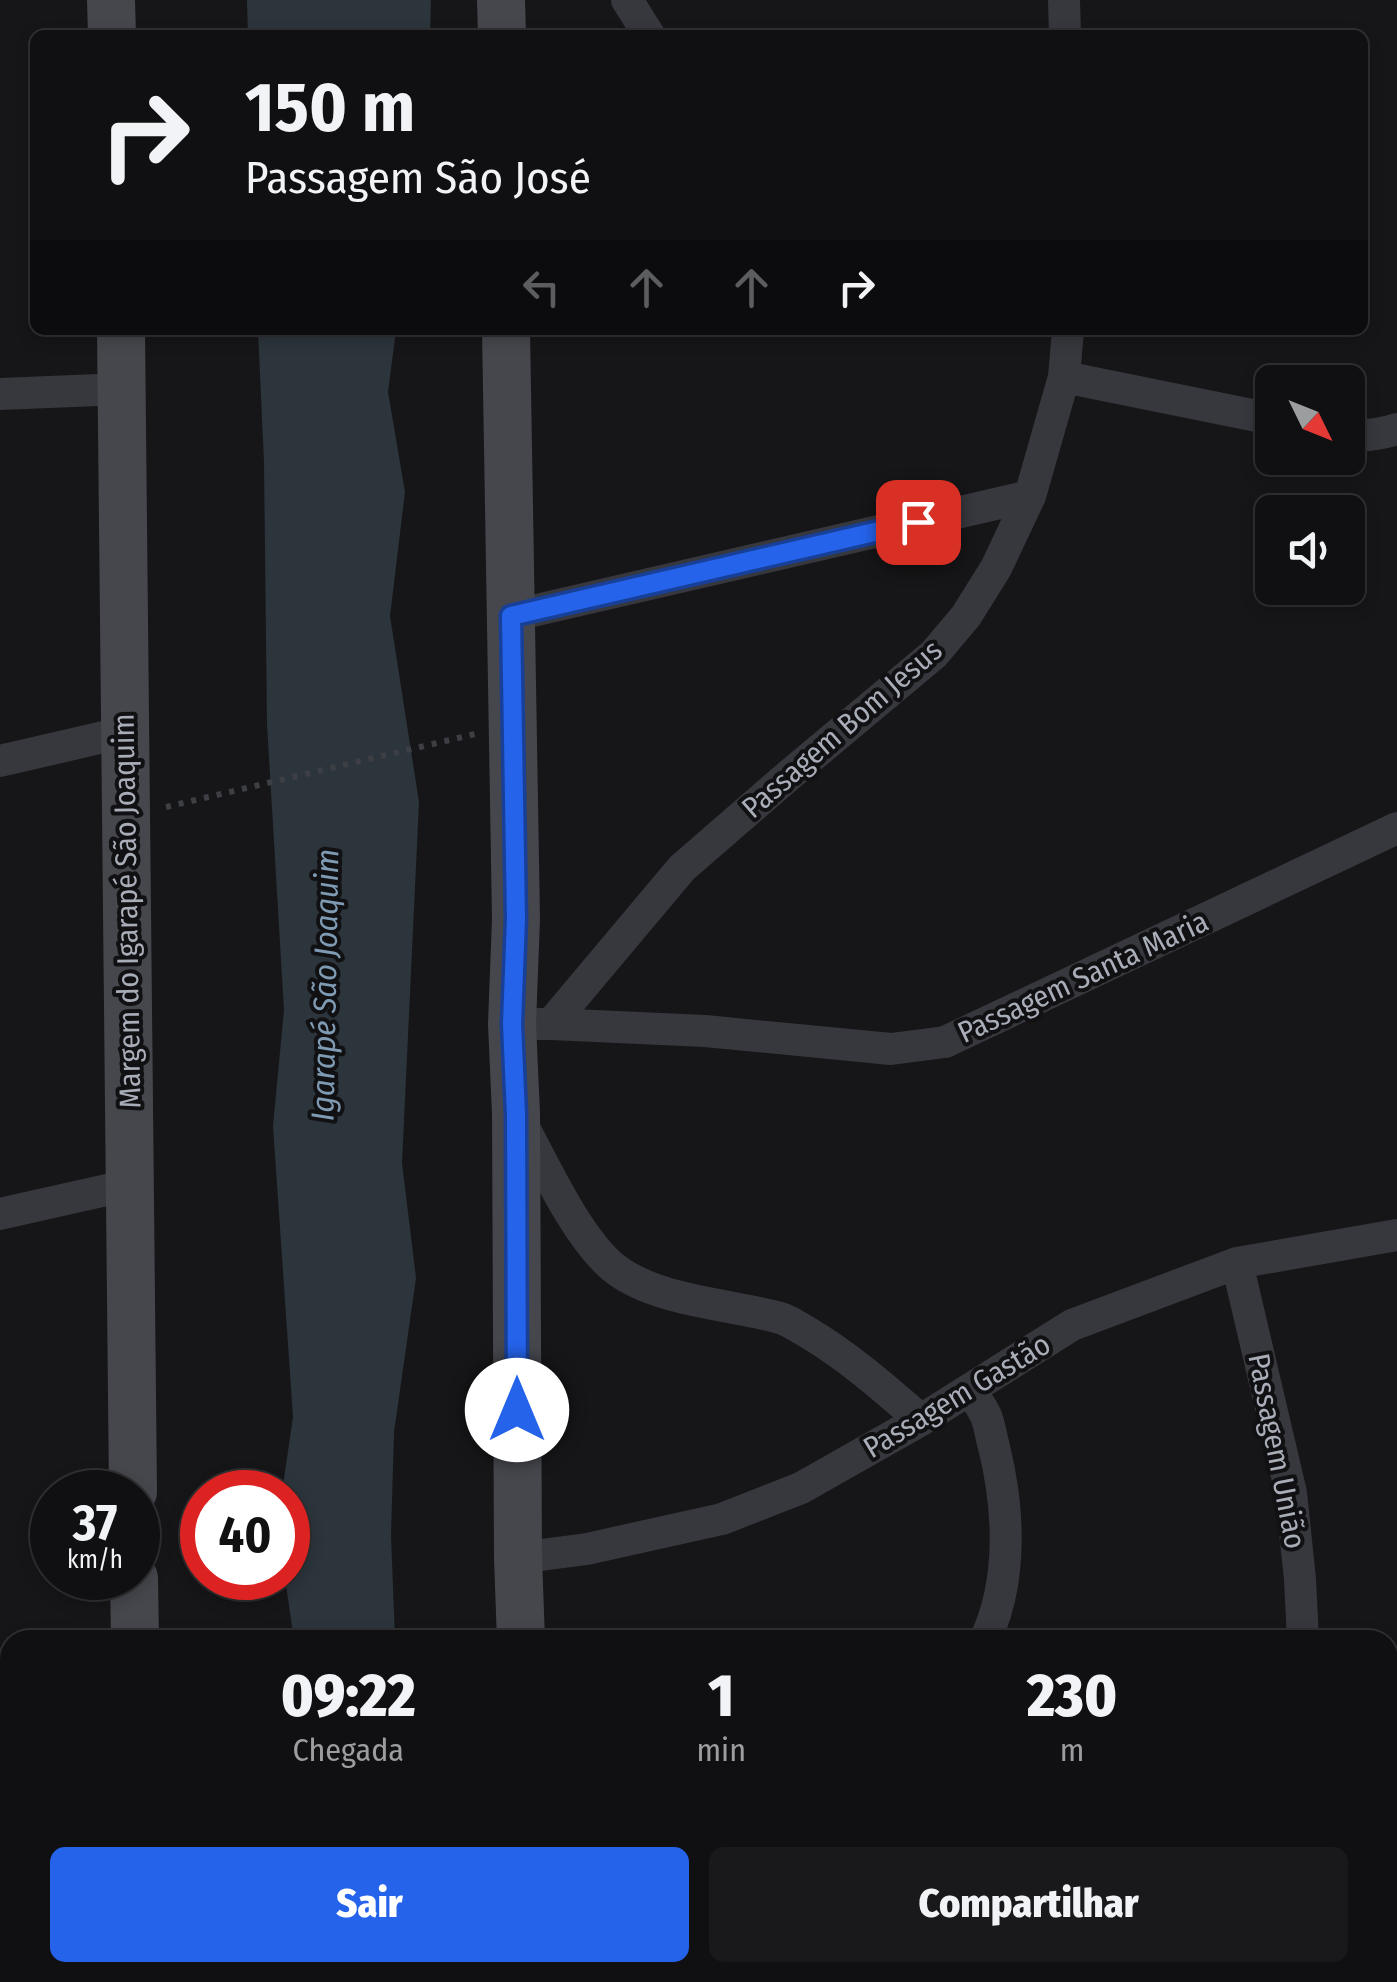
<!DOCTYPE html>
<html lang="pt">
<meta charset="utf-8">
<style>
body{margin:0;font-family:"Fira Sans Condensed",sans-serif;background:#19191b;color:#f1f3f6;height:100vh;display:flex;flex-direction:column;font-size:38px;white-space:nowrap}
*{box-sizing:border-box;margin:0}
p{font-size:32px;color:#9c9d9f}
.icon{flex:none;width:55px;height:55px;fill:none;stroke:currentColor;stroke-width:2;stroke-linecap:round;stroke-linejoin:round}
.map{position:relative;flex:1;overflow:hidden}
.sheet{position:absolute;left:0px;top:1630px;width:1398px;height:352px;display:flex;flex-direction:column;background:#101012;border-radius:30px 30px 0 0;box-shadow:0 5px 15px #0003,0 0 0 2px #303032}
.sheet>*{flex:none}
.guide{position:absolute;left:30px;top:30px;width:1338px;height:305px;border-radius:15px;box-shadow:0 5px 15px #0003,0 0 0 2px #303032;background:#101012;color:#f1f3f6;overflow:hidden}
.needle{width:65px;rotate:133deg}
.controls{position:absolute;left:1255px;top:365px;display:grid;gap:20px}
.controls a{display:grid;place-items:center;width:110px;height:110px;border-radius:15px;background:#101012;box-shadow:0 5px 15px #0003,0 0 0 2px #303032;font-size:50px}
.speed{position:absolute;left:30px;top:1470px;display:flex;gap:20px;font-size:50px;font-weight:700;text-align:center}
.speed>*{display:grid;place-content:center;width:130px;height:130px;border-radius:50%;background:#101012;box-shadow:0 5px 15px #0003,0 0 0 2px #303032;line-height:1}
.speed small{font-size:25px;font-weight:400}
.speed .limit{border:15px solid #d22;background:#fff;color:#111}
.pin{position:absolute;display:grid;place-items:center;width:85px;height:85px;color:#fff;margin:-42px;border-radius:20px;box-shadow:0 5px 15px #0006}
.me{position:absolute;width:110px;margin:-55px;rotate:0deg;stroke-linejoin:round;filter:drop-shadow(0 0 8px #0008)}
.turn{display:flex;align-items:center;gap:35px;height:210px;padding:0 50px;font-size:45px}
.turn .icon{width:130px;height:130px;stroke-width:2.5}
.turn b{display:block;font-size:70px;line-height:85px}
.lanes{display:flex;align-items:center;height:95px;padding:0 50px;background:#0003;justify-content:center;gap:50px;direction:ltr}
.lanes .off{opacity:.35}
.eta{display:flex;justify-content:space-evenly;align-items:center;height:170px;text-align:center}
.eta b{font-size:60px;font-weight:800;line-height:70px}
.cta{display:flex;gap:20px;margin-top:auto;padding:20px 50px}
.cta a{flex:1;height:115px;border-radius:15px;background:#2563eb;color:#fff;font-size:40px;font-weight:800;line-height:115px;text-align:center}
.cta a+a{background:#19191b;color:#f1f3f6}
.map>svg:first-child{display:block}
.water{fill:#2c353c}
.lines{fill:none;stroke-linecap:round;stroke-linejoin:round}
.path{stroke:#3d3f44;stroke-width:6;stroke-dasharray:5 8;stroke-linecap:butt}
.street{stroke:#37383d;stroke-width:32}
.secondary{stroke:#45474d;stroke-width:48}
.route-casing{stroke:#184099;stroke-width:25}
.route{stroke:#2563eb;stroke-width:18}
.labels{text-anchor:middle;stroke-width:8;stroke-linejoin:round;paint-order:stroke}
.street-label{font-size:30px;fill:#a8adb8;stroke:#111113}
.water-label{font-size:32px;font-style:italic;fill:#7f9bb3;stroke:#111113}
</style>
<div class="map">
<svg width="1397" height="1982" viewBox="0 0 1397 1982">
<rect width="100%" height="100%" fill="#161618"/>
<path class="water" d="M 247,0 L 431,0 L 430,35 L 248,35 Z
M 258,330 L 396,330 L 388,392 L 405,492 L 390,616 L 419,802 L 402,1163 L 416,1278 L 394,1432 L 391,1535 L 395,1640 L 294,1640 L 285,1578 L 288,1578 L 288,1492 L 282,1492 L 293,1417 L 273,1126 L 284,1010 L 267,724 L 264,462 Z
M 264,1973 L 418,1973 L 418,1982 L 264,1982 Z"/>
<g class="lines">
<path class="path" d="M 166,807 L 475,734"/>
<path class="street" d="M 627,0 L 649,35
M 1064,0 L 1065,35
M 1064,377 L 1272,419
M 0,394 L 123,389
M 1348,434 C 1364,437 1381,434 1397,429
M 511,616 L 1030,496
M 0,761 L 125,732
M 512,1024 L 551,1024 L 705,1031 L 891,1049 L 945,1042 L 1397,828
M 551,1024 L 682,868 L 787,777 L 934,654 L 966,616 L 996,568 L 1030,496 L 1064,377 L 1068,330
M 520,1120 C 543,1163 577,1238 614,1268 C 655,1301 730,1304 780,1318 C 790,1321 798,1327 807,1332 C 849,1357 884,1388 921,1420
M 0,1214 L 129,1185
M 1237,1263 L 1291,1493 L 1300,1579 L 1303,1640
M 970,1389 C 975,1398 982,1407 986,1416 C 990,1426 991,1437 994,1447 C 1009,1508 1013,1581 985,1640
M 518,1558 L 587,1549 L 722,1519 L 801,1488 L 921,1420 L 1072,1325 L 1237,1263 L 1397,1235
M 0,1673 L 10,1671
M 1388,1846 L 1397,1845
M 946,1972 L 947,1982
M 622,1982 L 663,1972"/>
<path class="secondary" d="M 111,0 L 112,35
M 501,0 L 502,35
M 121,330 L 133,1492
M 506,330 L 516,919 L 512,1024 L 516,1113 L 518,1558 L 521,1640
M 134,1578 L 135,1640
M 136,1972 L 136,1982
M 535,1972 L 536,1982"/>
</g>
<g class="lines">
<defs>
<path id="route" d="M 517,1410 L 516,1114 L 512,1024 L 516,919 L 511,616 L 918,522"/>
</defs>
<use href="#route" class="route-casing"/>
<use href="#route" class="route"/>
</g>
<g class="labels">
<g class="street-label">
<text transform="translate(842 729) rotate(-41)" y="10">Passagem Bom Jesus</text>
<text transform="translate(127 911) rotate(-91)" y="10">Margem do Igarapé São Joaquim</text>
<text transform="translate(1083 977) rotate(-25)" y="10">Passagem Santa Maria</text>
<text transform="translate(957 1396) rotate(-31)" y="10">Passagem Gastão</text>
<text transform="translate(1277 1451) rotate(79)" y="10">Passagem União</text>
</g>
<g class="water-label">
<text transform="translate(325 985) rotate(-89)" y="11">Igarapé São Joaquim</text>
</g>
</g>
</svg>
<div class="controls">
<a><svg class="needle" viewBox="-14 -14 28 28"><path d="M0-13l5 13h-10z" fill="#e53935"/><path d="M0 13l5-13h-10z" fill="#9c9d9f"/></svg></a>
<a><svg class="icon" aria-label="sound" viewBox="0 0 24 24"><path d="M4 9h4l5-4v14l-5-4H4zM17 9q2 3 0 6"/></svg></a>
</div>
<div class="speed"><div>37<small>km/h</small></div><div class="limit">40</div></div>
<div class="pin" style="left:918px;top:522px;background:#d93025"><svg class="icon" aria-label="arrive" viewBox="0 0 24 24"><path d="M6 21V4h12l-3 4 3 4H6"/></svg></div>
<svg class="me" style="left:517px;top:1410px" viewBox="-20 -20 40 40"><circle r="19" fill="#fff"/><path d="M0-13L10 11 0 6-10 11z" fill="#2563eb"/></svg>
<div class="guide">
<div class="turn"><svg class="icon" aria-label="right" viewBox="0 0 24 24"><path d="M7 20v-9h11M14 6l5 5-5 5"/></svg><div><b>150 m</b>Passagem São José</div></div>
<div class="lanes"><svg class="icon off" aria-label="left" viewBox="0 0 24 24"><path d="M17 20v-9H6M10 6l-5 5 5 5"/></svg><svg class="icon off" aria-label="ahead" viewBox="0 0 24 24"><path d="M12 20V5M6 11l6-6 6 6"/></svg><svg class="icon off" aria-label="ahead" viewBox="0 0 24 24"><path d="M12 20V5M6 11l6-6 6 6"/></svg><svg class="icon" aria-label="right" viewBox="0 0 24 24"><path d="M7 20v-9h11M14 6l5 5-5 5"/></svg></div>
</div>
<section class="sheet">
<div class="eta">
<div><b>09:22</b><p>Chegada</p></div>
<div><b>1</b><p>min</p></div>
<div><b>230</b><p>m</p></div>
</div>
<div class="cta"><a>Sair</a><a>Compartilhar</a></div>
</section>
</div>
